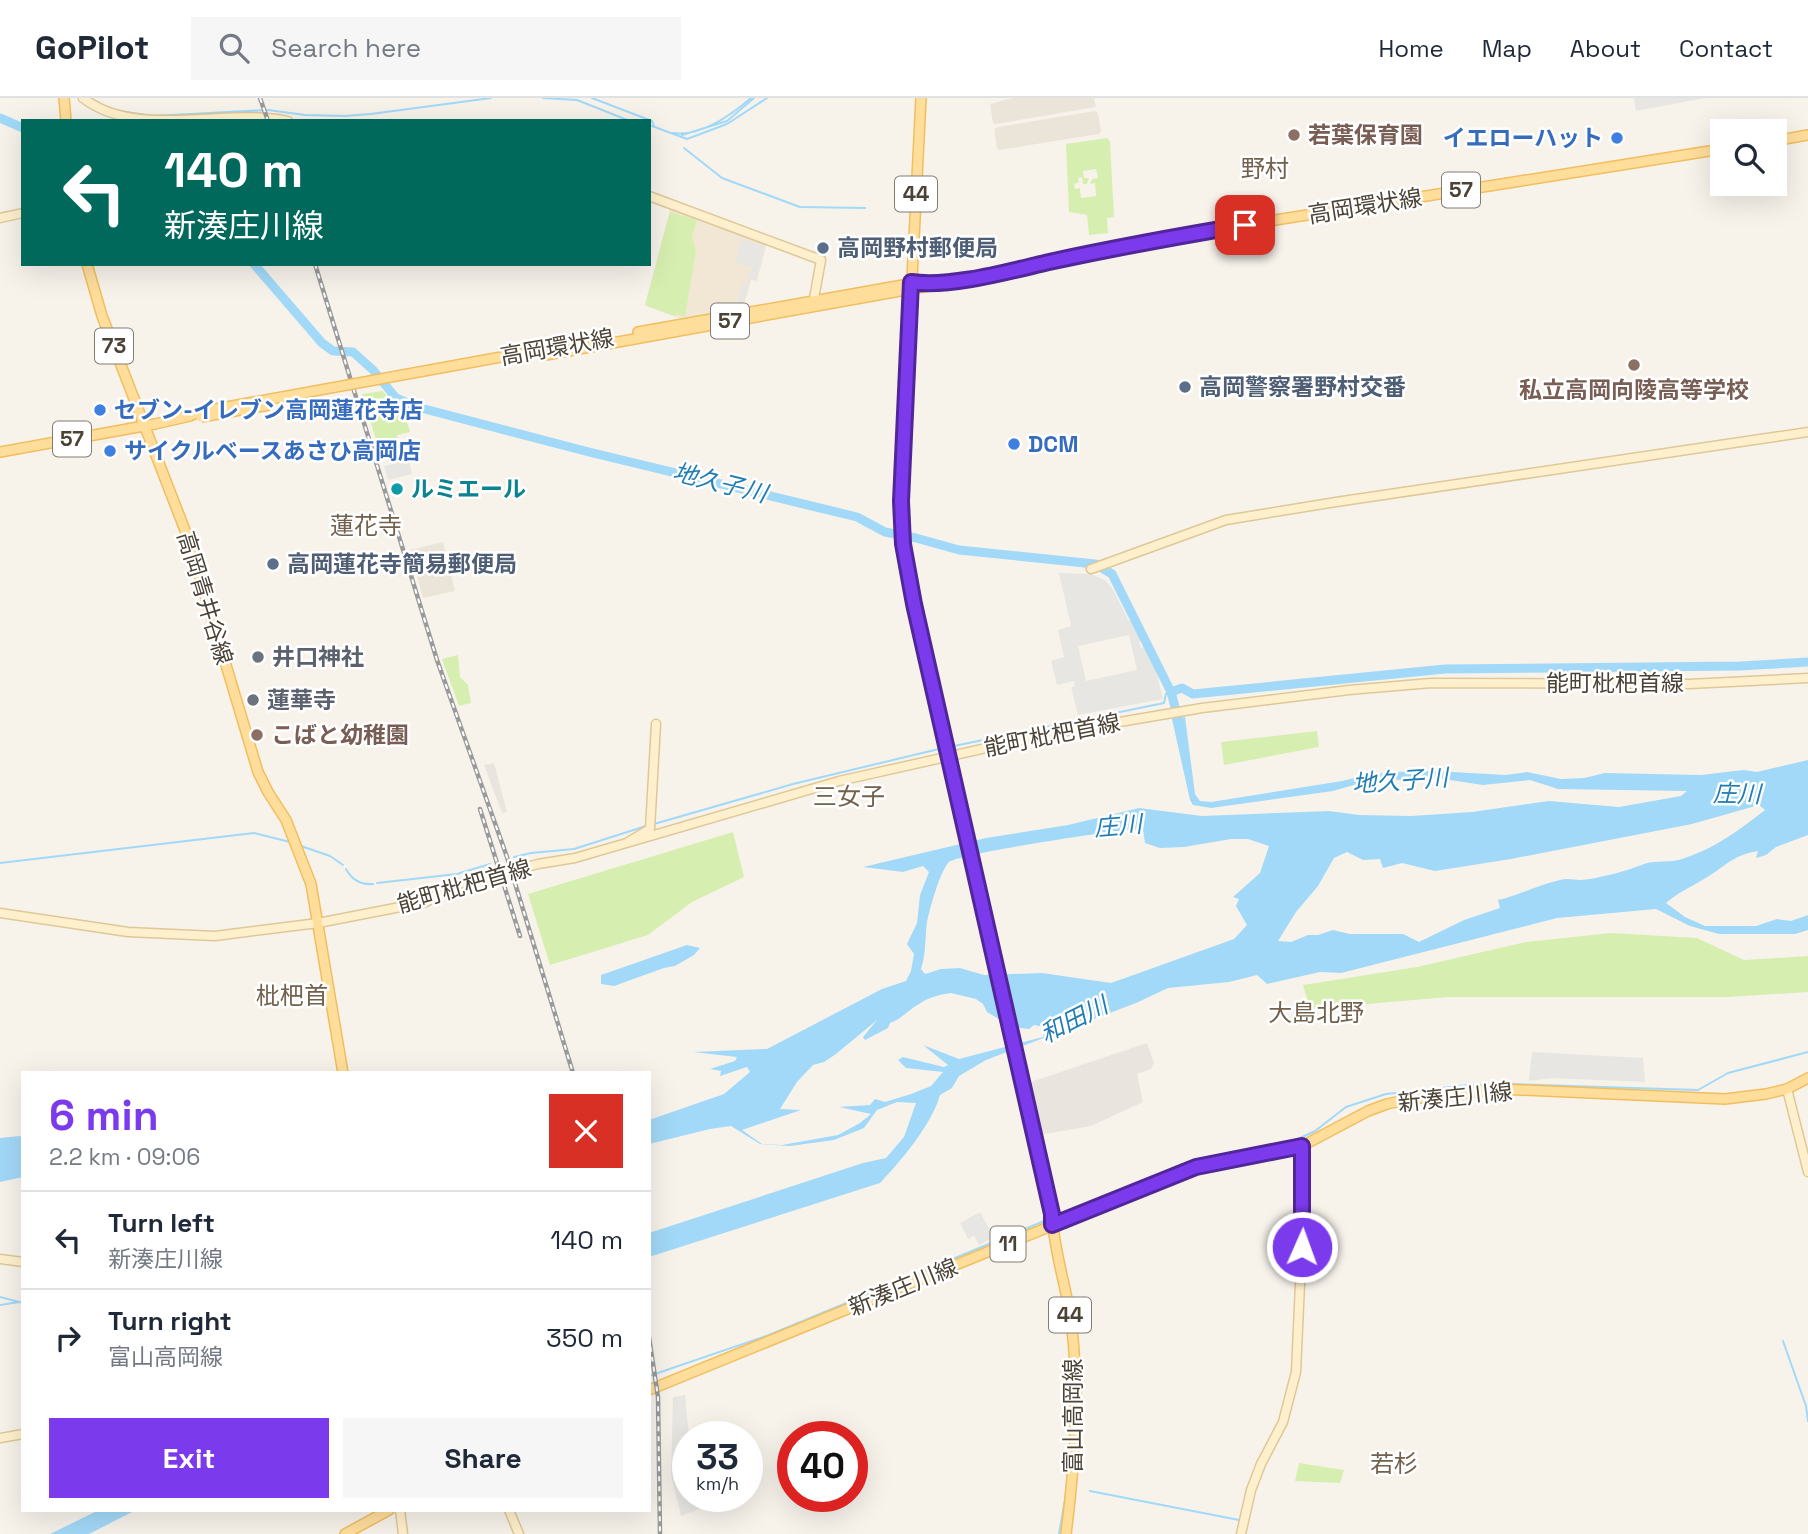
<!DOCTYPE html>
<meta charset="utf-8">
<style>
body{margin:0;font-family:"Space Grotesk","Noto Sans JP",sans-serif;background:#f6f6f7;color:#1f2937;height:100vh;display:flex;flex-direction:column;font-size:26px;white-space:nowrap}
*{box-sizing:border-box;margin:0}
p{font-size:23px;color:#747a83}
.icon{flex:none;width:38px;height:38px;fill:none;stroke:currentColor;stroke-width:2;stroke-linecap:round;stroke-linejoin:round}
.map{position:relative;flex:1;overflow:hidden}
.side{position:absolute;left:21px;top:973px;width:630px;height:441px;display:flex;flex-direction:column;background:#fff;border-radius:0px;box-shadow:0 7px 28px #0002}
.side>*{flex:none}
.top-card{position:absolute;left:21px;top:21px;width:630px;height:147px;border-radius:0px;box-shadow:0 7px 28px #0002;background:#00695c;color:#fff;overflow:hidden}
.controls{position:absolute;left:1710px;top:21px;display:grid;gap:14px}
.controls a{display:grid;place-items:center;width:77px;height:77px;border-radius:0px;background:#fff;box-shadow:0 7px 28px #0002;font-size:35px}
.speed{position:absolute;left:672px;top:1323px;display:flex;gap:14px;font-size:35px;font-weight:700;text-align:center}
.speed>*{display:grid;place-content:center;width:91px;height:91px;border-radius:50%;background:#fff;box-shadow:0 7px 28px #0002;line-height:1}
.speed small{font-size:18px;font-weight:400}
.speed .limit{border:10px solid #d22;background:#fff;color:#111}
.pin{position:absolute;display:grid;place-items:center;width:60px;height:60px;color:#fff;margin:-30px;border-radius:14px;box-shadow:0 4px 10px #0006}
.me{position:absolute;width:77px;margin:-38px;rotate:2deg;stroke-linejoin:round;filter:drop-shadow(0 0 5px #0008)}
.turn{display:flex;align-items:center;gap:24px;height:147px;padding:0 28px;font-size:32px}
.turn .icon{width:91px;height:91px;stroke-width:2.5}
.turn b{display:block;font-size:49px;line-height:60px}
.round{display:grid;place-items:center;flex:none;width:74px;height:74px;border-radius:0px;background:#f6f6f7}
.overview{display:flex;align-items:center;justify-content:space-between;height:119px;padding:0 28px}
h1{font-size:42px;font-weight:700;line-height:52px;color:#7c3aed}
.action{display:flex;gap:14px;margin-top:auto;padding:14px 28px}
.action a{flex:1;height:80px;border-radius:0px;background:#7c3aed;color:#fff;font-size:28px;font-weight:700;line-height:80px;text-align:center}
.action a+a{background:#f6f6f7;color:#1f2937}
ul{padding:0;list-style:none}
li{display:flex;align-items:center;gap:21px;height:98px;padding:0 28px;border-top:2px solid #e0e1e3}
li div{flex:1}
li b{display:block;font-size:26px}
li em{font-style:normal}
header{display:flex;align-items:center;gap:42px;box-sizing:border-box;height:98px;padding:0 35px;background:#fff;border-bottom:2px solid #e0e1e3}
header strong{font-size:33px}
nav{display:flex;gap:38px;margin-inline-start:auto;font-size:24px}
.search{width:490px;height:63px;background:#f6f6f7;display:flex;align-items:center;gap:18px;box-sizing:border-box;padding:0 24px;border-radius:0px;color:#747a83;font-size:26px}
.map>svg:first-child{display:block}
.residential{fill:#ebe4d8}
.industrial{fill:#eae4df}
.education{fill:#f1e7d4}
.green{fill:#d6efb0;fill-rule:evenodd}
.parking{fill:#e8e6e2;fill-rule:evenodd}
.water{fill:#a2d9f8;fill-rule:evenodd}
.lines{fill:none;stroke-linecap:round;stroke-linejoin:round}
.stream{stroke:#a2d9f8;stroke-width:2}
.river{stroke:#a2d9f8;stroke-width:9}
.secondary-casing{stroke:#dec898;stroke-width:11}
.primary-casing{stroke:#f1be5f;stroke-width:12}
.secondary{stroke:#fff0cd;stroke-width:8}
.primary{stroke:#ffde9c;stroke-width:9}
.rail-casing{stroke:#9a9a9a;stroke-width:4.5}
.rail{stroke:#fff;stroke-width:2;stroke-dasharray:5;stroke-linecap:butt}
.primary-bridge-casing{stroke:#f1be5f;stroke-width:12;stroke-linecap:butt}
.primary-bridge{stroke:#ffde9c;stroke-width:9}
.route-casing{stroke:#51269a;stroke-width:18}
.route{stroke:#7c3aed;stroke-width:12}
.education-dot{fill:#8d6e63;stroke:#fff;stroke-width:2.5}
.shop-dot{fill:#3f7fe0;stroke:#fff;stroke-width:2.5}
.service-dot{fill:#5c6f8a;stroke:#fff;stroke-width:2.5}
.culture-dot{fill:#0f9aa8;stroke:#fff;stroke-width:2.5}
.worship-dot{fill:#6b7280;stroke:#fff;stroke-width:2.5}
.labels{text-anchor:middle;stroke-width:5;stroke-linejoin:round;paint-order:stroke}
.shield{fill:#fff;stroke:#827b73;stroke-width:2}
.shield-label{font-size:21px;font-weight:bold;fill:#4c4337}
.education-label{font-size:23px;font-weight:bold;fill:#785e54;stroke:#fff;text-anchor:start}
.shop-label{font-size:23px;font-weight:bold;fill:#366cbe;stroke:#fff;text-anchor:start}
.street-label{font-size:23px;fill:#4c4337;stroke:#fff}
.service-label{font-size:23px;font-weight:bold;fill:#4e5e75;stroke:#fff;text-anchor:start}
.culture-label{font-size:23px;font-weight:bold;fill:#0d838f;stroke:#fff;text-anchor:start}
.worship-label{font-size:23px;font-weight:bold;fill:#5b616d;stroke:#fff;text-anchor:start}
.neighbourhood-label{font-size:24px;fill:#71614d;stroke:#fff}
.water-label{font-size:24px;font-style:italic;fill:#217db4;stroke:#fff}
</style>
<header>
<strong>GoPilot</strong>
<div class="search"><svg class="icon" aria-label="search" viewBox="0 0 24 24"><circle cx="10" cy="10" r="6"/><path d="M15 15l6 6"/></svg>Search here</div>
<nav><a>Home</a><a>Map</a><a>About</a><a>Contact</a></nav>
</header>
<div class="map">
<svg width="1808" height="1436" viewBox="0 0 1808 1436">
<rect width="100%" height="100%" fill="#f7f3eb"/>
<path class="residential" d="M 1013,0 L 1094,0 L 1096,9 L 996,26 L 993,25 L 990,6 Z
M 1095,13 L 1098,15 L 1101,33 L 1099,36 L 999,52 L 997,50 L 994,31 L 998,29 Z
M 443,444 L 455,493 L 423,500 L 410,452 Z"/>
<path class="industrial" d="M 494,665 L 507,714 L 502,715 L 484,667 Z
M 1147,945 L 1154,965 L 1151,971 L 1137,976 L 1143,1004 L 1091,1028 L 1039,1037 L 1028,985 Z"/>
<path class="education" d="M 670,111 L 767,145 L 757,183 L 751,182 L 743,211 L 687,223 L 645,208 Z"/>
<path class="green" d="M 1107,40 L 1110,43 L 1114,119 L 1107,120 L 1108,135 L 1089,137 L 1087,117 L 1069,114 L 1066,46 ZM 1096,71 L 1098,80 L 1092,81 L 1090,86 L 1095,85 L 1096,98 L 1081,100 L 1080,90 L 1075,91 L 1074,86 L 1079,84 L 1078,80 L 1082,79 L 1083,86 L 1087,86 L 1089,80 L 1084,80 L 1083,73 Z
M 670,114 L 697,122 L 692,139 L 696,152 L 685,219 L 677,216 L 675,218 L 645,207 Z
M 382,293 L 404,314 L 410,334 L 397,337 L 398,340 L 377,345 L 362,296 Z
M 458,557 L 460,579 L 468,587 L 471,605 L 459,608 L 442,561 Z
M 1317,633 L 1319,649 L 1224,667 L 1221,644 Z
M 733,734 L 744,779 L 692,804 L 648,837 L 550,867 L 528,796 Z
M 1611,835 L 1697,840 L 1744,862 L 1808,858 L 1808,894 L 1728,899 L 1448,899 L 1310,911 L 1303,887 L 1417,869 L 1526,844 Z
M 1299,1365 L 1344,1372 L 1340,1385 L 1295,1383 Z"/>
<path class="parking" d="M 1634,0 L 1705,0 L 1636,13 Z
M 741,139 L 743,140 L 743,145 L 745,141 L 758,147 L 759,143 L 766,146 L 756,182 L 750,181 L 742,211 L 739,212 L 736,207 L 742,185 L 746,186 L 753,167 L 749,169 L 736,165 Z
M 409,362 L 412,376 L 388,382 L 384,368 Z
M 1059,475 L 1091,476 L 1105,482 L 1112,490 L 1129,523 L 1132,522 L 1142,542 L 1139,544 L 1141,550 L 1145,549 L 1156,573 L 1163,601 L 1078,617 L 1071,589 L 1075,588 L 1074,583 L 1057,587 L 1051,563 L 1064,559 L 1058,532 L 1071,528 ZM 1129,537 L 1137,572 L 1086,583 L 1078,548 Z
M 1532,954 L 1643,960 L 1645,984 L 1552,980 L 1529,983 Z
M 980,1114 L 994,1139 L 979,1147 L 974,1138 L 968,1141 L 960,1125 Z
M 685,1297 L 689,1339 L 688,1398 L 704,1398 L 707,1408 L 681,1418 L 671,1377 L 673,1299 Z"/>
<path class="water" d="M 1185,619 L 1195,696 L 1200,703 L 1211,704 L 1342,683 L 1367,677 L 1394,674 L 1436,673 L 1505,677 L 1527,674 L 1561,681 L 1584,680 L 1605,675 L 1701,677 L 1743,672 L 1757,674 L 1808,662 L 1808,737 L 1776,749 L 1766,757 L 1756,760 L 1758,753 C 1730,758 1727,768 1704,781 C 1691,789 1677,795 1666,805 L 1685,819 L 1705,828 L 1756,828 L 1777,821 L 1791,823 L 1808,817 L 1808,832 L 1795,836 L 1719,836 L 1690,828 L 1656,811 L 1557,820 L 1341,875 L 1320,874 L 1267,886 L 1257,877 L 1229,884 L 1168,890 L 1136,905 L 986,962 L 959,978 L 952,990 L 940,997 C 932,1026 901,1063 880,1085 L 649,1159 L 649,1135 L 863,1065 L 886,1060 L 904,1039 L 916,1005 L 897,1004 L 877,1012 L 864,1030 L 834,1042 L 790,1048 L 760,1046 L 731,1028 L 710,1031 L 649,1046 L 649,1022 L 724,996 L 750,974 L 747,969 L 720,978 L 721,973 L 710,971 L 735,963 L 737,959 L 693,954 L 767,951 L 882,891 L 906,883 L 911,873 L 914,856 L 907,846 L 917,825 L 920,797 L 929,774 L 923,768 L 903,774 L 863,769 L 986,740 L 1068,727 L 1139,710 L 1202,718 L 1329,713 L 1359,717 L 1411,718 L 1472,714 L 1549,703 L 1619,709 L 1681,698 L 1687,693 L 1558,691 L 1530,682 L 1483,687 L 1430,679 L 1417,684 L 1408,680 L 1401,682 L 1378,680 L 1333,693 L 1211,710 L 1193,707 L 1190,702 L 1172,621 ZM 1759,707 L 1765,712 C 1739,732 1714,751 1682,761 C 1670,765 1656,762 1644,766 C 1630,772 1597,781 1581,782 C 1574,782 1567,780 1560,782 C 1538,787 1519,797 1498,802 L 1500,810 L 1464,822 L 1419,844 L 1403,836 L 1350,836 L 1333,832 L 1318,837 L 1308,837 L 1291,844 L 1278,843 L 1296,814 L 1318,788 L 1334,760 L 1347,754 L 1363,762 L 1380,761 L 1383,770 L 1402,765 L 1435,773 L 1511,761 L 1692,726 ZM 1143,731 L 1145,745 L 1160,750 L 1184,749 L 1231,741 L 1248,741 L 1269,748 L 1260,775 L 1233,799 L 1239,801 L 1236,808 L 1247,827 L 1234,841 L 1111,885 L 1042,875 L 984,877 L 960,870 L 941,871 L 925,876 L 921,871 C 926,856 925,840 927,824 C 930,810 940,773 949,764 C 958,756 1124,730 1143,731 ZM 951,895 L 976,901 L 983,906 L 987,914 L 1012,929 L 1029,931 L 1034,927 L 1045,929 L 1043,939 L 959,961 L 923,947 L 948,967 L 944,969 L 903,959 L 898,962 L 906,970 L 943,974 L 931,988 L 911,996 L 885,1004 L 875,1001 L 870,1007 L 839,1009 L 871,1016 L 860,1025 L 838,1037 L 782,1047 L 762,1046 L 742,1032 L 801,1012 L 780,1011 L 797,984 L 813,967 L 824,964 L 836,956 L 877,922 L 863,939 L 865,942 L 888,930 L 890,925 C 902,921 908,912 919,906 C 929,899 939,897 951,895 Z
M 687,847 L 700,850 L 694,857 L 675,868 L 664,870 L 614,888 L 601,886 L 601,877 Z
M 20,1038 L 23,1042 L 23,1079 L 0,1084 L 0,1040 Z
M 99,1412 L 136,1412 L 89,1436 L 50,1436 Z"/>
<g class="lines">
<path class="stream" d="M 543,0 L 577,2 L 630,23
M 592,0 L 652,23 L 654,28
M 119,13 L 153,18 L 268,12 L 305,17 L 345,18 L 371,16 L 491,0
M 652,28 L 687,41 L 727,26 L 767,0
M 673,35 C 700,39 730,18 751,0
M 682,37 L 727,23 L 754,0
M 684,50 L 722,80 L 800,109 L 865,110
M 898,110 L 909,110
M 949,649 L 1164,605 L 1166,596 L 1171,594
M 654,726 L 793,686 L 943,650
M 298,747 L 330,758 L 343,767
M 514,759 L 531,755 L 574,751 L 646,728
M 0,765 L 254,735 L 290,744
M 346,771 C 352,782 361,787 373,786
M 377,785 L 457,776 L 490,766
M 1198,1064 L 1235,1055 L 1287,1046 L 1315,1033 L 1346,1009 L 1386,996 L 1469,987 L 1510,986 L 1698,992 L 1728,975 L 1808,954
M 1057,1118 L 1192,1066
M 0,1199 L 23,1205
M 0,1207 L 19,1204
M 1783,1243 L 1806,1308 L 1808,1323
M 649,1278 L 769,1237 L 1049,1121
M 1090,1393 L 1239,1422
M 1059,1436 L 1067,1390"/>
<path class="river" d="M 0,20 L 23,30
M 254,166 L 322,245 L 333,253 L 353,254 L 373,272 L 396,300 L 417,309 L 589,354 L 857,419 L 885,434 L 916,440 L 959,452 L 1095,466 L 1112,476 L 1171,594 L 1178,620
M 1171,594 L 1182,590 L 1193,596 L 1445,571 L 1740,568 L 1808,564"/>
<defs>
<path id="secondary" d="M 83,0 C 137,42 225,9 288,23
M 649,98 L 821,162 L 813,206
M 0,120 L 23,115
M 1091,471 L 1226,422 L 1336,404 L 1808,334
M 628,744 L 650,731 L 656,626
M 0,815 L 128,834 L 215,838 L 318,825 L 426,804 L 451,788 L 538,766 L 575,760 L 839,683 L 1049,636 L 1202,610 L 1349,592 L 1431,585 L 1689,586 L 1808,580
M 1787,991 L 1808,1074
M 0,1161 L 23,1164
M 0,1340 L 23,1336
M 400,1412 L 403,1436
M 509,1412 L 519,1436
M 1241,1436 L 1251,1392 L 1261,1366 L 1283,1324 L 1296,1274 L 1303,1120 L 1302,1048"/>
<path id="primary" d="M 64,0 L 66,23
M 921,0 L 901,401 L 903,446 L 914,506 L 1052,1116 C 1053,1149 1066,1188 1071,1222 C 1080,1294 1075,1365 1066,1436
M 1774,43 L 1808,37
M 87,166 L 102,218 L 188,440 L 258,674 L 268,694 L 286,722 L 311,786 L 343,975
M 638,234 L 914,185
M 546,257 L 1000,175 L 1200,134 L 1722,51
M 0,354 L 155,326 L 190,318 L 199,314
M 649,1292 L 1181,1075 L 1196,1069 L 1302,1048 L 1368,1013 L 1387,1006 L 1411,1001 L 1500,991 L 1725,1001 L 1766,996 L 1787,991 L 1808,980
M 345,1436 L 389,1412"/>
</defs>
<use href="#secondary" class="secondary-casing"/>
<use href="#primary" class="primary-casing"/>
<use href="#secondary" class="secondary"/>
<use href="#primary" class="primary"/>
<defs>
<path id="rail" d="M 260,0 L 268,23
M 315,166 L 437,562 L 507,759 L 573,975
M 480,711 L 520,838
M 649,1239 L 658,1299 L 660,1436"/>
</defs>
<use href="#rail" class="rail-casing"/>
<use href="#rail" class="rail"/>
<defs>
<path id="primary-bridge" d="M 199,314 L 545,251
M 201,319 L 269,307"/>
</defs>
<use href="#primary-bridge" class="primary-bridge-casing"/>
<use href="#primary-bridge" class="primary-bridge"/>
</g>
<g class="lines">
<defs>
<path id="route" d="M 1245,127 C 1179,138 1114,150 1049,164 C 1010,173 950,190 911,184 L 901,403 L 903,446 L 914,506 L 1052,1116 L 1052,1127 L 1196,1069 L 1302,1048 L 1302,1149"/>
</defs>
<use href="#route" class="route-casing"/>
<use href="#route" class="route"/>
</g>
<g class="education-dot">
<circle cx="1294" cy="37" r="7"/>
<circle cx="1634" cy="267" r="7"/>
<circle cx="257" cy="637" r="7"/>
</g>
<g class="shop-dot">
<circle cx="1617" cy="40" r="7"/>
<circle cx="100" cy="312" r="7"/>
<circle cx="1014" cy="346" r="7"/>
<circle cx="110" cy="353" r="7"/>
</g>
<g class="service-dot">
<circle cx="823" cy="150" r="7"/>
<circle cx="1185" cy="289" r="7"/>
<circle cx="273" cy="466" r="7"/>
</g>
<circle class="culture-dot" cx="397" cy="391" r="7"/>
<g class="worship-dot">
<circle cx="258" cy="559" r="7"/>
<circle cx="253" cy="602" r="7"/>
</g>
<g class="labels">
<g class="shield">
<rect x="1442" y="74.5" width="38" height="35" rx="5"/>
<rect x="895" y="78.5" width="42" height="35" rx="5"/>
<rect x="711" y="205.5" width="38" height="35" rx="5"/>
<rect x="95" y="230.5" width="38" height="35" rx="5"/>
<rect x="53" y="323.5" width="38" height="35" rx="5"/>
<rect x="990.5" y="1128.5" width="35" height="35" rx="5"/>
<rect x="1049" y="1199.5" width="42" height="35" rx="5"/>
</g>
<g class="shield-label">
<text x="1461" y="99">57</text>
<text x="916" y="103">44</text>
<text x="730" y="230">57</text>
<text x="114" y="255">73</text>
<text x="72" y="348">57</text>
<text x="1008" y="1153">11</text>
<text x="1070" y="1224">44</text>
</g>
<g class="education-label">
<text x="1308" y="45">若葉保育園</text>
<text x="1634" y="300" text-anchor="middle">私立高岡向陵高等学校</text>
<text x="271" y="645">こばと幼稚園</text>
</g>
<g class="shop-label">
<text x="1603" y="48" text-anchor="end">イエローハット</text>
<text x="114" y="320">セブン-イレブン高岡蓮花寺店</text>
<text x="1028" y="354">DCM</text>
<text x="124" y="361">サイクルベースあさひ高岡店</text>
</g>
<g class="street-label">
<text transform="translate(1365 108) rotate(-9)" y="8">高岡環状線</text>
<text transform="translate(557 249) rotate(-10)" y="8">高岡環状線</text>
<text transform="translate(205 500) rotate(73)" y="8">高岡青井谷線</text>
<text x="1615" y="593">能町枇杷首線</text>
<text transform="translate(1052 637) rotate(-11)" y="8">能町枇杷首線</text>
<text transform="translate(464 788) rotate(-16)" y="8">能町枇杷首線</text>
<text transform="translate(1455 999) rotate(-6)" y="8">新湊庄川線</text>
<text transform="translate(903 1189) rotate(-22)" y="8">新湊庄川線</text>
<text transform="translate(1073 1318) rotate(-90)" y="8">富山高岡線</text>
</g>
<g class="service-label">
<text x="837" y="158">高岡野村郵便局</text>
<text x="1199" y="297">高岡警察署野村交番</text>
<text x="287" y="474">高岡蓮花寺簡易郵便局</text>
</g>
<g class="culture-label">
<text x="411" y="399">ルミエール</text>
</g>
<g class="worship-label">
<text x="272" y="567">井口神社</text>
<text x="267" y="610">蓮華寺</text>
</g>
<g class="neighbourhood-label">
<text x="1265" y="79">野村</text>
<text x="366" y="436">蓮花寺</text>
<text x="849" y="707">三女子</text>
<text x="292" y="906">枇杷首</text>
<text x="1316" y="923">大島北野</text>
<text x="1394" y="1374">若杉</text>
</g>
<g class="water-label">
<text transform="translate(720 385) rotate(14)" y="8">地久子川</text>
<text transform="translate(1400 683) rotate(-4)" y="8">地久子川</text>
<text transform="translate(1737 696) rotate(1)" y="8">庄川</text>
<text transform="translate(1118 728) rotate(-5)" y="8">庄川</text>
<text transform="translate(1074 922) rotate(-27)" y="8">和田川</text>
</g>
</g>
</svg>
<div class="controls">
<a><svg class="icon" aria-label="search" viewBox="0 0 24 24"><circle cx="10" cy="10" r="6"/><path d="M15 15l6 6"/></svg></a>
</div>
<div class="speed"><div>33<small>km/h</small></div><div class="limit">40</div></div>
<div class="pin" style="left:1245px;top:127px;background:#d93025"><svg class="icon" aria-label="arrive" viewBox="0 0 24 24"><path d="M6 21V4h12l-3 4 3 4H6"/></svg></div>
<svg class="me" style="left:1302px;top:1149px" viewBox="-20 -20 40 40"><circle r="17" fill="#7c3aed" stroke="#fff" stroke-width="3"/><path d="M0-11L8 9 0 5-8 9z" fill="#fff"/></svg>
<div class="top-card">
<div class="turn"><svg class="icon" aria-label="left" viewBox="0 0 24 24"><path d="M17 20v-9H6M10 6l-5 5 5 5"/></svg><div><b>140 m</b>新湊庄川線</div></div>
</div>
<section class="side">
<div class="overview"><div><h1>6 min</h1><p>2.2 km · 09:06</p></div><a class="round" style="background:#d93025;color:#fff"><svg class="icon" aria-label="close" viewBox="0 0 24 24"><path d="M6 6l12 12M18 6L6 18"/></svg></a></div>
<ul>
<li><svg class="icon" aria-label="left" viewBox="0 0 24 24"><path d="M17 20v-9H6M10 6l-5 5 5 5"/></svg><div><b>Turn left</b><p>新湊庄川線</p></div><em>140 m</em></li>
<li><svg class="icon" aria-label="right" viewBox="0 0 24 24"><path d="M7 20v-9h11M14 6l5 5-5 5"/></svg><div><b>Turn right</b><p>富山高岡線</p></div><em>350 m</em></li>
</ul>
<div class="action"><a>Exit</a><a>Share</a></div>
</section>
</div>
